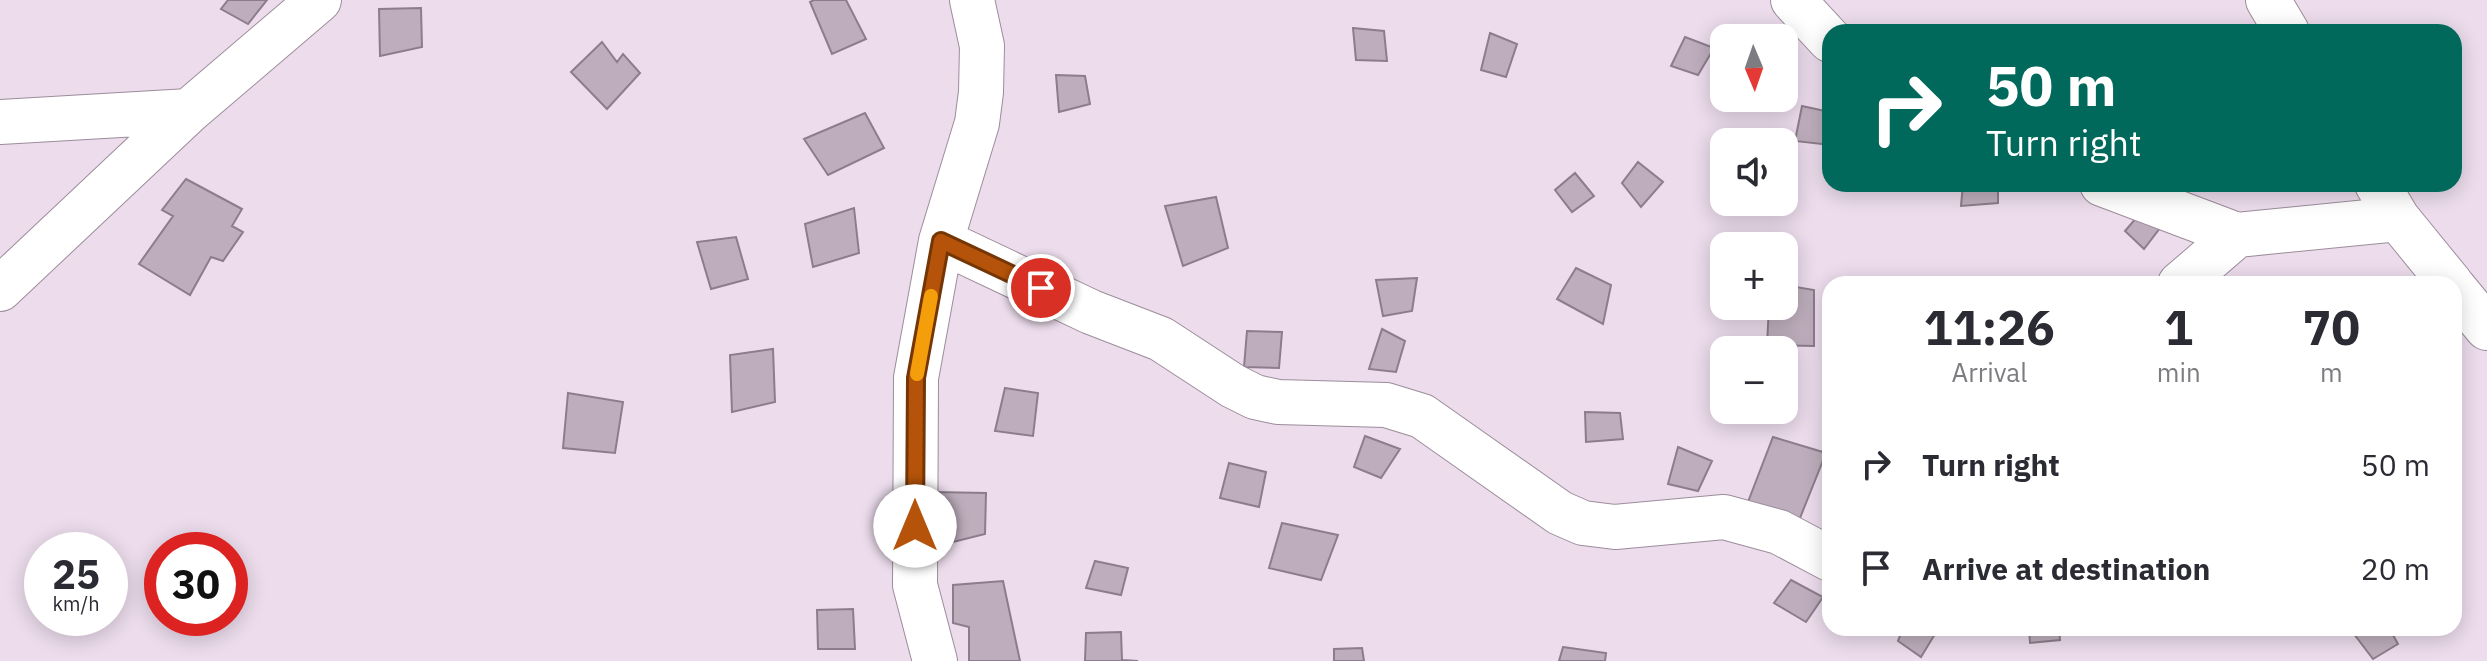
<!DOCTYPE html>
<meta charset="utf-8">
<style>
body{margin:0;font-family:"IBM Plex Sans",sans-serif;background:#f7f7f7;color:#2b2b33;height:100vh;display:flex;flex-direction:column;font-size:30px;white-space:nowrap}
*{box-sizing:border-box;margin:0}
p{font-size:26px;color:#7c7c81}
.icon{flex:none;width:44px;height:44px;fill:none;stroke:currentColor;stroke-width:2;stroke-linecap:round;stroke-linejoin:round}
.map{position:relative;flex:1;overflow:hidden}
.panel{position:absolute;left:1822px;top:276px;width:640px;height:360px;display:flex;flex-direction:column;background:#fff;border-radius:24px;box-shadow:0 4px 20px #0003}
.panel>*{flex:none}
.guide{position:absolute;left:1822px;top:24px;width:640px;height:168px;border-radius:24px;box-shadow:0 4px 20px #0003;background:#00695c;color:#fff;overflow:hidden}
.needle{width:52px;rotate:178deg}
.controls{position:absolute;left:1710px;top:24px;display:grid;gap:16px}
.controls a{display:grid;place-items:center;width:88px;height:88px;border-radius:16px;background:#fff;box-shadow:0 4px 20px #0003;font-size:40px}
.speed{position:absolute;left:24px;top:532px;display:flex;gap:16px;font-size:40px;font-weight:700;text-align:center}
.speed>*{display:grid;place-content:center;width:104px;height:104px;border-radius:50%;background:#fff;box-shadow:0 4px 20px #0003;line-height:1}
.speed small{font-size:20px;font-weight:400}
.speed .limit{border:12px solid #d22;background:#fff;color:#111}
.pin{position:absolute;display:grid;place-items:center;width:68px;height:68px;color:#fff;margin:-34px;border:4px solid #fff;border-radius:50%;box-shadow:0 2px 8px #0007}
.me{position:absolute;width:88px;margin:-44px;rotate:0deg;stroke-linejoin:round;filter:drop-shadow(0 0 6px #0008)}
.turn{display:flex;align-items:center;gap:28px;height:168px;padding:0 32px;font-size:36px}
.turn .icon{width:104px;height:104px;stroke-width:2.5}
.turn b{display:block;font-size:56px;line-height:68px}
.eta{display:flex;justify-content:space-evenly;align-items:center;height:136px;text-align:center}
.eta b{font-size:48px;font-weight:700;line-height:56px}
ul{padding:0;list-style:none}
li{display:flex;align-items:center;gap:24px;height:104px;padding:0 32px}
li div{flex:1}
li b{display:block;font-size:30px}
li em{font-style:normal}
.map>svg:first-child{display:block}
.building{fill:#beaebd;stroke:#8d7d8c;stroke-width:2}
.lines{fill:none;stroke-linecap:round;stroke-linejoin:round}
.minor-casing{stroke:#9c8d9b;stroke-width:46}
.minor{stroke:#fff;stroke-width:44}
.route-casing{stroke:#753606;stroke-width:20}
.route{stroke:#b45309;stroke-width:14}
.slow{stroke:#f59e0b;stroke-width:14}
</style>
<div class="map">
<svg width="2487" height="661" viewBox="0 0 2487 661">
<rect width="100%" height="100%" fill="#ecdcec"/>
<path class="building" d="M 228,0 L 267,0 L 248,24 L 221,9 Z
M 814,0 L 846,0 L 866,39 L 832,54 L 810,2 Z
M 421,8 L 422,47 L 380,56 L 379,9 Z
M 1353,28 L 1384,31 L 1387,61 L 1356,60 Z
M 1490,33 L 1517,44 L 1506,77 L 1481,70 Z
M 1685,37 L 1714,48 L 1698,75 L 1671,66 Z
M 602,42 L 617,62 L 623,54 L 640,73 L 607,109 L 571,72 Z
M 1056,75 L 1085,76 L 1090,104 L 1059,112 Z
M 1802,106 L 1830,112 L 1830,145 L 1795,141 Z
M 865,113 L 884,148 L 828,175 L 804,139 Z
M 1638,162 L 1663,182 L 1641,207 L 1622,183 Z
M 1575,173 L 1594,196 L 1572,212 L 1555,190 Z
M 186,179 L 242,209 L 232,226 L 243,232 L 223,261 L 211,257 L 190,295 L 139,264 L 173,216 L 162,210 Z
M 1963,184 L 1998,184 L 1998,203 L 1961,206 Z
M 1216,197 L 1228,248 L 1183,266 L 1165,206 Z
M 854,208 L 859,253 L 813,267 L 805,224 Z
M 2143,210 L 2160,228 L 2144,249 L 2125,231 Z
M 736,237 L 748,279 L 711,289 L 697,242 Z
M 1576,268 L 1611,285 L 1603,324 L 1557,299 Z
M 1417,278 L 1412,311 L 1383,316 L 1376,280 Z
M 1784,285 L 1814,290 L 1814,346 L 1767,345 L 1769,306 L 1784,306 Z
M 1382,329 L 1405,341 L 1396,372 L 1369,369 Z
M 1247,331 L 1282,332 L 1279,368 L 1244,367 Z
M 773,349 L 775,402 L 732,412 L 730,355 Z
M 1005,388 L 1038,393 L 1033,436 L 995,431 Z
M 568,393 L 623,402 L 615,453 L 563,448 Z
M 1585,412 L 1620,413 L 1623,439 L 1586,442 Z
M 1365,436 L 1400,449 L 1381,478 L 1354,467 Z
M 1773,437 L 1826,453 L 1798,523 L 1746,507 Z
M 1678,447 L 1712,461 L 1698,491 L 1668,484 Z
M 1229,463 L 1266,472 L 1259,507 L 1220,498 Z
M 933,492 L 986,493 L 985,534 L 941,545 Z
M 1282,523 L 1338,535 L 1321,580 L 1269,568 Z
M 1095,561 L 1128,568 L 1121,595 L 1086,588 Z
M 1791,580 L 1823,597 L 1806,622 L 1774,603 Z
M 1003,581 L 1020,661 L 969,661 L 969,627 L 953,623 L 953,585 Z
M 853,609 L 855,649 L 818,649 L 817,610 Z
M 1903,628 L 1922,628 L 1935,634 L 1921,657 L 1898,641 Z
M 2029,628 L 2059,628 L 2060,640 L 2030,643 Z
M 2363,628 L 2389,628 L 2398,644 L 2373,659 L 2354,634 Z
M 1121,632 L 1122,660 L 1138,661 L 1085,661 L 1086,633 Z
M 1563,647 L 1606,653 L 1605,661 L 1559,661 Z
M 1362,648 L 1364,661 L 1334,661 L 1334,649 Z"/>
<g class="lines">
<defs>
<path id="minor" d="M 1793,0 L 1830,40
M 2268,0 L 2287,32
M 0,122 L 189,111
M 2102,184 L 2237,235 L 2398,219
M 2377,184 L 2398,219 L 2451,284
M 941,241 L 1091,312 L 1161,339 L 1233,386 L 1255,397 L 1278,402 L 1386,405 L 1422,416 L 1560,513 L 1583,523 L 1615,527 L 1724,517 L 1779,532 L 1830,559
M 2180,284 L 2237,235
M 2454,288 L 2487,328
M 0,289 L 189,111 L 319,0
M 935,661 L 915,585 L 916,378 L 941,241 L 977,123 L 981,92 L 982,46 L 972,0"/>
</defs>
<use href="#minor" class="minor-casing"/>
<use href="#minor" class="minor"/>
</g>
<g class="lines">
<defs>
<path id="route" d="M 915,526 L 916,378 L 941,241 L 1041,288"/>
</defs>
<use href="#route" class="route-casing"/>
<use href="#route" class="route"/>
<path class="slow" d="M 917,374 L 931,296"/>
</g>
</svg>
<div class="controls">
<a><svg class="needle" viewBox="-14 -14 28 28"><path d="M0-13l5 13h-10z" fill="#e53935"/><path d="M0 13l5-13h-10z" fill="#7c7c81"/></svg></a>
<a><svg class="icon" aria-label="sound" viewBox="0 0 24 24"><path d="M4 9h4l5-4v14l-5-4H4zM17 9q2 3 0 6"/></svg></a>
<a>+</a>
<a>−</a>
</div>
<div class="speed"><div>25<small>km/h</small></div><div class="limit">30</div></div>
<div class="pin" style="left:1041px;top:288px;background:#d93025"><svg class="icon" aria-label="arrive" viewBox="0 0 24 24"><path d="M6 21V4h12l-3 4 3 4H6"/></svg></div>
<svg class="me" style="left:915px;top:526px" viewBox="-20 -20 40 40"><circle r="19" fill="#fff"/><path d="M0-13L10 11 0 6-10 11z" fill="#b45309"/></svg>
<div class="guide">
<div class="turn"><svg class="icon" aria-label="right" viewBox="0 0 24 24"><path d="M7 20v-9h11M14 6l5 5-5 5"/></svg><div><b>50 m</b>Turn right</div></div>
</div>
<section class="panel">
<div class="eta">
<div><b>11:26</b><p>Arrival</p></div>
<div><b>1</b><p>min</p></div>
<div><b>70</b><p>m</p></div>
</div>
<ul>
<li><svg class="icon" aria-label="right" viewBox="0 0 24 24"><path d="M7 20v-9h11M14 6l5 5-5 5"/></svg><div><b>Turn right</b></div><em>50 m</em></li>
<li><svg class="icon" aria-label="arrive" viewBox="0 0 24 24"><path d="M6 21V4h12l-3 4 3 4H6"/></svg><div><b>Arrive at destination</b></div><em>20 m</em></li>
</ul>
</section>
</div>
